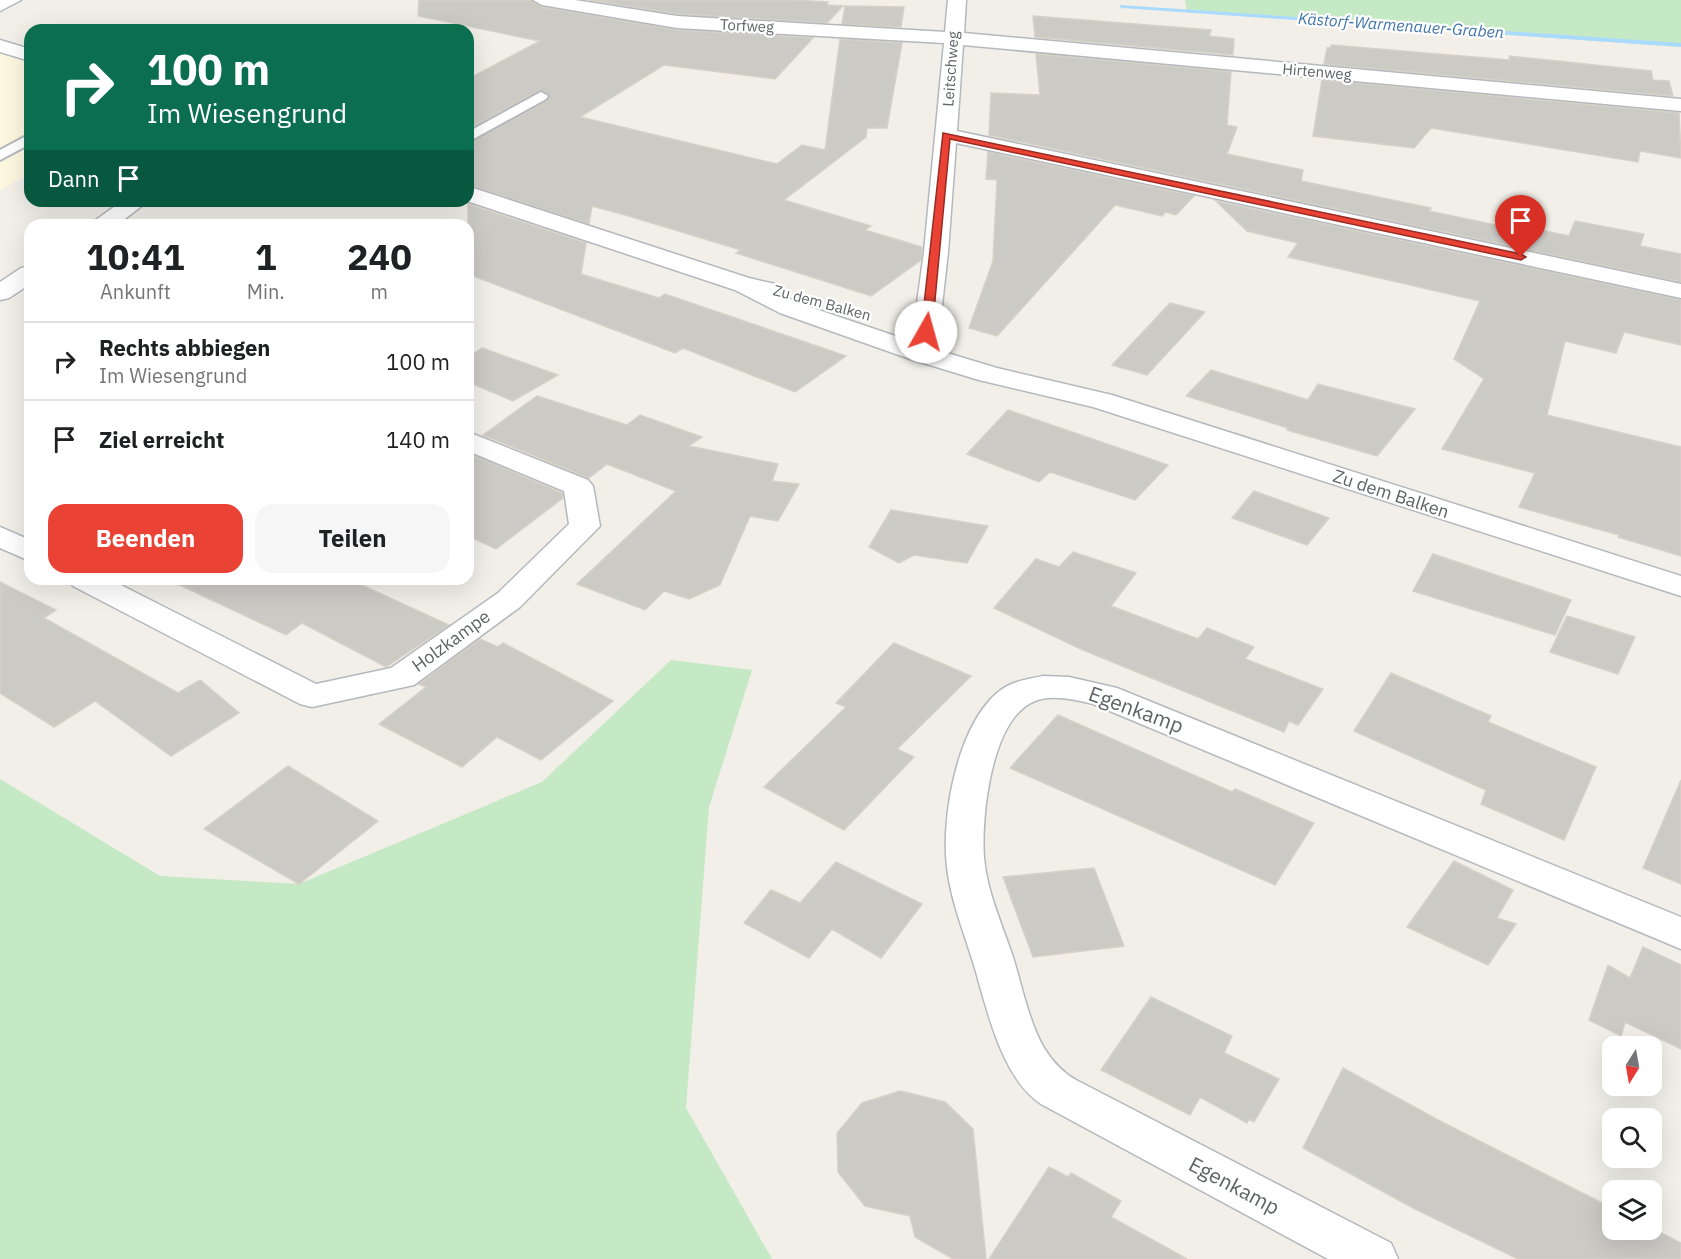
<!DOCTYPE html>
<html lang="de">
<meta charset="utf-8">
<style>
body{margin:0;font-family:"IBM Plex Sans",sans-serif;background:#f6f6f6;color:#202124;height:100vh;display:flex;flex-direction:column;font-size:22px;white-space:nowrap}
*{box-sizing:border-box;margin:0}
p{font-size:20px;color:#757577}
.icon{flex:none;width:33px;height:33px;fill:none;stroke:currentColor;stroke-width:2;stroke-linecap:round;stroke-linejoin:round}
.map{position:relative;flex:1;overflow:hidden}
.side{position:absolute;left:24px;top:219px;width:450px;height:366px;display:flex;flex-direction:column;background:#fff;border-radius:18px;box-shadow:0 6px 24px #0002}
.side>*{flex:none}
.hud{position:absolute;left:24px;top:24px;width:450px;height:183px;border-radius:18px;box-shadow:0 6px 24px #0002;background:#0b6e4f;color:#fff;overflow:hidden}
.needle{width:39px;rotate:191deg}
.fabs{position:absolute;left:1602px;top:1036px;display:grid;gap:12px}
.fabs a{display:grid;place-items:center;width:60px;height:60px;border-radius:12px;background:#fff;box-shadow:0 6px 24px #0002;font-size:30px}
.pin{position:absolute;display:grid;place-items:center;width:51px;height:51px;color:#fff;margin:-62px -26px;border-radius:50% 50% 50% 0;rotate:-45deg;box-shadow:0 0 6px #0007}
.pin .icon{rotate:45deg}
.me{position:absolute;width:66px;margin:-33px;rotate:7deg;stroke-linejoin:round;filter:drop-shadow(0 0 4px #0008)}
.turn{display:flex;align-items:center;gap:21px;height:126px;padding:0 24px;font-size:27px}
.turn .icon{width:78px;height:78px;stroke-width:2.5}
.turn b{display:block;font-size:42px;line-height:51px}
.then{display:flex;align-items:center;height:57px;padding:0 24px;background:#0003;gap:12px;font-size:22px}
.eta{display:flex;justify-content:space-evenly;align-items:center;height:102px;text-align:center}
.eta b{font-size:36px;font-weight:800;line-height:42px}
.button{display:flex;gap:12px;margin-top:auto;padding:12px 24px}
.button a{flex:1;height:69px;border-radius:18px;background:#ea4335;color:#fff;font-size:24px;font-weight:800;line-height:69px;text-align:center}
.button a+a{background:#f6f6f6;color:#202124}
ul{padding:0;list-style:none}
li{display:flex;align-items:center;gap:18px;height:78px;padding:0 24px;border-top:2px solid #e0e0e0}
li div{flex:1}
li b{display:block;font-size:22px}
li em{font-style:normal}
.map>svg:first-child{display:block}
.commercial{fill:#fef7e0}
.green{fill:#c5e8c5}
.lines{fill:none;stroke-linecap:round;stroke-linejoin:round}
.stream{fill:#aadaff;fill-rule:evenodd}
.building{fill:#cccac5;stroke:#d6d1c6;stroke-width:1.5}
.service-casing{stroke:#b5b8bc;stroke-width:4}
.minor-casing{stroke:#b5b8bc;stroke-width:3}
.service{fill:#fff;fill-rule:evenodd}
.minor{fill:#fff;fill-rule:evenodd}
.route{fill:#ea4335;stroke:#982c22;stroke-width:1.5}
.labels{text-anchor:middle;stroke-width:4.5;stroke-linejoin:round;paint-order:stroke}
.far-street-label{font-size:15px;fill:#5f6368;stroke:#fff}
.far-water-label{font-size:16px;font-style:italic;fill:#4174aa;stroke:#fff}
.street-label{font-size:18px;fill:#5f6368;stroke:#fff}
.near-street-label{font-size:21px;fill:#5f6368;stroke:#fff}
</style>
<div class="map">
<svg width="1681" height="1259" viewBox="0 0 1681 1259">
<rect width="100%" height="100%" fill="#f1efe8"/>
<path class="commercial" d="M 0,52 L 30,61 L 30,173 L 0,191 Z"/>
<path class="green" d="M 1185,0 L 1681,0 L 1681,47 L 1187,12 Z
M 671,660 L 752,670 L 709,807 L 686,1108 L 772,1259 L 0,1259 L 0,779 L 160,876 L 299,884 L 542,782 Z"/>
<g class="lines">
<path class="stream" d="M 1120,5 L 1681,43 L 1681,47 L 1122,8 L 1120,7 Z"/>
</g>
<path class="building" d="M 419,0 L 531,0 L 542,7 L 677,30 L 813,38 L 775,79 L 664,65 L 580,117 L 777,164 L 802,145 L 825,150 L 840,39 L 902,43 L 887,128 L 867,128 L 866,137 L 784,200 L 871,226 L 865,230 L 922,247 L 921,260 L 871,296 L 736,253 L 741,250 L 632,217 L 592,206 L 589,224 L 468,185 L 468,144 L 547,101 L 550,95 L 540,90 L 468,129 L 468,79 L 540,41 L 418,16 Z
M 590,0 L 792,0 L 828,2 L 827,5 L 843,6 L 827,23 L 677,14 Z
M 845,6 L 904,7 L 901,27 L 842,24 Z
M 1033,16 L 1211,30 L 1209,36 L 1234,39 L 1233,55 L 1035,37 Z
M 1331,45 L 1510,60 L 1509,56 L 1651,71 L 1653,80 L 1669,81 L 1673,96 L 1324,64 L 1327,48 L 1331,48 Z
M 1036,54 L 1231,72 L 1227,125 L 1237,127 L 1227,154 L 1303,170 L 1301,181 L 1431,208 L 1429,211 L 1505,227 L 1507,223 L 1569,236 L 1575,221 L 1644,234 L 1640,246 L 1681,254 L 1681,282 L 989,135 L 991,93 L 1040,95 Z
M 1322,80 L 1679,113 L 1681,158 L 1640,151 L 1638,162 L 1431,128 L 1414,148 L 1313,136 Z
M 988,152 L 1194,196 L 1176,215 L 1166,212 L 1162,216 L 1115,205 L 997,336 L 969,328 L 993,261 L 997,180 L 986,179 Z
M 1216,201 L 1681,300 L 1681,345 L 1624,332 L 1616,353 L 1565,341 L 1547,415 L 1681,447 L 1681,556 L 1618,537 L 1619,535 L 1519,507 L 1535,473 L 1442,449 L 1484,379 L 1454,359 L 1480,301 L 1288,257 L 1298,243 L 1247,231 Z
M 468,204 L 586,243 L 581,274 L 659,298 L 665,294 L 846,356 L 795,392 L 683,348 L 675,353 L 468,274 Z
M 1170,303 L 1205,312 L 1147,375 L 1112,365 Z
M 482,348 L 558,375 L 513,401 L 468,382 L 468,357 Z
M 1211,370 L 1308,400 L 1318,384 L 1415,409 L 1377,456 L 1287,430 L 1288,428 L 1186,396 Z
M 537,396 L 627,425 L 640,415 L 702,437 L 689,446 L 778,464 L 772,481 L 799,484 L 778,521 L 750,516 L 720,585 L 689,599 L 664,591 L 645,610 L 577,584 L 676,491 L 607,464 L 589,478 L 483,435 Z
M 1008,410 L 1078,434 L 1168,465 L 1135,500 L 1050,472 L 1039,482 L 967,454 Z
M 468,453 L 562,493 L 563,498 L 496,549 L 468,536 Z
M 1254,491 L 1329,518 L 1307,545 L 1232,518 Z
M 891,510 L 988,526 L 967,563 L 914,555 L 899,563 L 869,547 Z
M 1073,552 L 1136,573 L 1111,606 L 1198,639 L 1207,628 L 1254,647 L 1245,659 L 1323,689 L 1298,725 L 1289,721 L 1284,732 L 1083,650 L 994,608 L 1036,559 L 1059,567 Z
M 1433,554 L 1571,600 L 1555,635 L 1413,591 Z
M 167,579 L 349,579 L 449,625 L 386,667 L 302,623 L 286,635 Z
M 0,582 L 56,610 L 44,618 L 178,693 L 200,680 L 239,713 L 171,756 L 95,701 L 54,727 L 0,693 Z
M 1567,616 L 1635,637 L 1618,674 L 1550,652 Z
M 480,639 L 498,647 L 503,643 L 613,701 L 541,760 L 497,737 L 462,767 L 379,724 L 426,687 L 419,684 Z
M 894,643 L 971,676 L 897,749 L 914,757 L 844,830 L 764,787 L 846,707 L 836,703 Z
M 1391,673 L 1491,716 L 1488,722 L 1596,767 L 1564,840 L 1481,804 L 1486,790 L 1354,731 Z
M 1058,715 L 1232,792 L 1235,789 L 1314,823 L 1275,885 L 1010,768 Z
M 288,766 L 378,821 L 299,884 L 204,829 Z
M 1681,780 L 1681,884 L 1643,868 Z
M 1454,861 L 1513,890 L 1497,918 L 1516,924 L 1488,965 L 1407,927 Z
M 836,862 L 922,904 L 881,958 L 832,929 L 809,958 L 744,923 L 771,890 L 800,903 Z
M 1094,868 L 1124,946 L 1033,957 L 1003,877 Z
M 1643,947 L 1681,965 L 1681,1049 L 1625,1022 L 1621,1036 L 1589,1020 L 1608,965 L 1630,978 Z
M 1151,997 L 1232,1036 L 1224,1053 L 1279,1079 L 1254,1122 L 1249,1119 L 1247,1123 L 1200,1097 L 1190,1115 L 1101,1070 Z
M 1343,1068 L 1438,1120 L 1612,1208 L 1612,1230 L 1652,1228 L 1681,1243 L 1681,1259 L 1518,1259 L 1415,1209 L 1303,1148 Z
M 900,1091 L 945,1102 L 973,1129 L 986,1259 L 953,1259 L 915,1237 L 910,1216 L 865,1206 L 838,1172 L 837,1133 L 862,1103 Z
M 1049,1167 L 1068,1177 L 1071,1173 L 1121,1201 L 1111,1217 L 1187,1259 L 989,1259 Z"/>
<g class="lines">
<defs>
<path id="service" d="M 541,92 L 548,96 L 546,99 L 468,142 L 468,132 Z
M 30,134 L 30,144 L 0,160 L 0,150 Z"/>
<path id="minor" d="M 0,0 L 21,0 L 0,11 Z
M 533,0 L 575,0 L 677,16 L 945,32 L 948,0 L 966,0 L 964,33 L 1681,99 L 1681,111 L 963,45 L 957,131 L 1681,284 L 1681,298 L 956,143 L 948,252 L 939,332 L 934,349 L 997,368 L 1112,395 L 1681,576 L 1681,596 L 1093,407 L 979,380 L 910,359 L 780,313 L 735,290 L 467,201 L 468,187 L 476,189 L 749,278 L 775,284 L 778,289 L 777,292 L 798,303 L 910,341 L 913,332 L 924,252 L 944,43 L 677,28 L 542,5 Z
M 0,40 L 30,49 L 30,61 L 0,52 Z
M 122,201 L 148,201 L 117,225 L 89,225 Z
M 30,266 L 30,284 L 9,298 L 0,300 L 0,282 L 21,268 Z
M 468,432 L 588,480 L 593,486 L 600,526 L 520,607 L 414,685 L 312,707 L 300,704 L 73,586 L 68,579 L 109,579 L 316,684 L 391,668 L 498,593 L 569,524 L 564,491 L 468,451 Z
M 0,527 L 30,540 L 30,561 L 0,548 Z
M 1043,676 L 1069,677 L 1117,688 L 1681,917 L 1681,949 L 1093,704 C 1076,700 1052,694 1035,701 C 991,718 981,817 984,858 C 987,891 1001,922 1012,954 C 1022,985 1028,1020 1044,1048 C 1053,1062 1062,1072 1076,1080 L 1391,1243 L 1398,1259 L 1328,1259 L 1041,1104 C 1003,1079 988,1014 976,972 C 966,937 951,903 947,867 C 941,817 957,728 997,693 C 1009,682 1027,679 1043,676 Z"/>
</defs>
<use href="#service" class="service-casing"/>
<use href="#minor" class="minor-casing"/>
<use href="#service" class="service"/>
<use href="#minor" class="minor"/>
</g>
<path class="route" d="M 943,133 L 1521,254 L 1526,257 L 1521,260 L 950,139 L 932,332 L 926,336 L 921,332 Z"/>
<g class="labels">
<g class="far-street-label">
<text transform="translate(747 26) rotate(3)" y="5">Torfweg</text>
<text transform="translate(951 69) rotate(-86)" y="5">Leitschweg</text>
<text transform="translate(1317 72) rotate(5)" y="5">Hirtenweg</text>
<text transform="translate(822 303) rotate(15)" y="5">Zu dem Balken</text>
</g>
<g class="far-water-label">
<text transform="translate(1401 25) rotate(4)" y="6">Kästorf-Warmenauer-Graben</text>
</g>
<g class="street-label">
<text transform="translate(1391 494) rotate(18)" y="6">Zu dem Balken</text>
<text transform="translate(451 641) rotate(-36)" y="6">Holzkampe</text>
</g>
<g class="near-street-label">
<text transform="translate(1136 710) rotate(20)" y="7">Egenkamp</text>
<text transform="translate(1234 1186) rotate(28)" y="7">Egenkamp</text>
</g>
</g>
</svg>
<div class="fabs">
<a><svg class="needle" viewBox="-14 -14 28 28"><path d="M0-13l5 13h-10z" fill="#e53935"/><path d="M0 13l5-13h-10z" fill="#757577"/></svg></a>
<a><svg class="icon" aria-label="search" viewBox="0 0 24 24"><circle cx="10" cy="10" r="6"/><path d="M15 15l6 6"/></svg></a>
<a><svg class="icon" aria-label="layers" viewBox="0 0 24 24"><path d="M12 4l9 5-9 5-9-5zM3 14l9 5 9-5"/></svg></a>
</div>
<div class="pin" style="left:1521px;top:257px;background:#d93025"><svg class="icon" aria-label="arrive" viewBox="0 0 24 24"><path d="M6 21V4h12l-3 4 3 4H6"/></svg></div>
<svg class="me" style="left:926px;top:332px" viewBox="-20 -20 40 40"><circle r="19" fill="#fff"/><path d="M0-13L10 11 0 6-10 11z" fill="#ea4335"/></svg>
<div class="hud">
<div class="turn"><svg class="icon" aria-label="right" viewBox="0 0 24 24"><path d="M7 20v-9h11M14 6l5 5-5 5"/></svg><div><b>100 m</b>Im Wiesengrund</div></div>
<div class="then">Dann<svg class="icon" aria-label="arrive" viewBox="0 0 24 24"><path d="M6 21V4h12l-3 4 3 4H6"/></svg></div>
</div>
<section class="side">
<div class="eta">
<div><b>10:41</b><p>Ankunft</p></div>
<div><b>1</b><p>Min.</p></div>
<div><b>240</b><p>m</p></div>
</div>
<ul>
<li><svg class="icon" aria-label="right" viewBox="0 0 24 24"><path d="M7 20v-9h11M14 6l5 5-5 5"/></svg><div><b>Rechts abbiegen</b><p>Im Wiesengrund</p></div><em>100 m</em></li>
<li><svg class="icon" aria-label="arrive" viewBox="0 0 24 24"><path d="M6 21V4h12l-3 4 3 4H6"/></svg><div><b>Ziel erreicht</b></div><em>140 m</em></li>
</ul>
<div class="button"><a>Beenden</a><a>Teilen</a></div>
</section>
</div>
